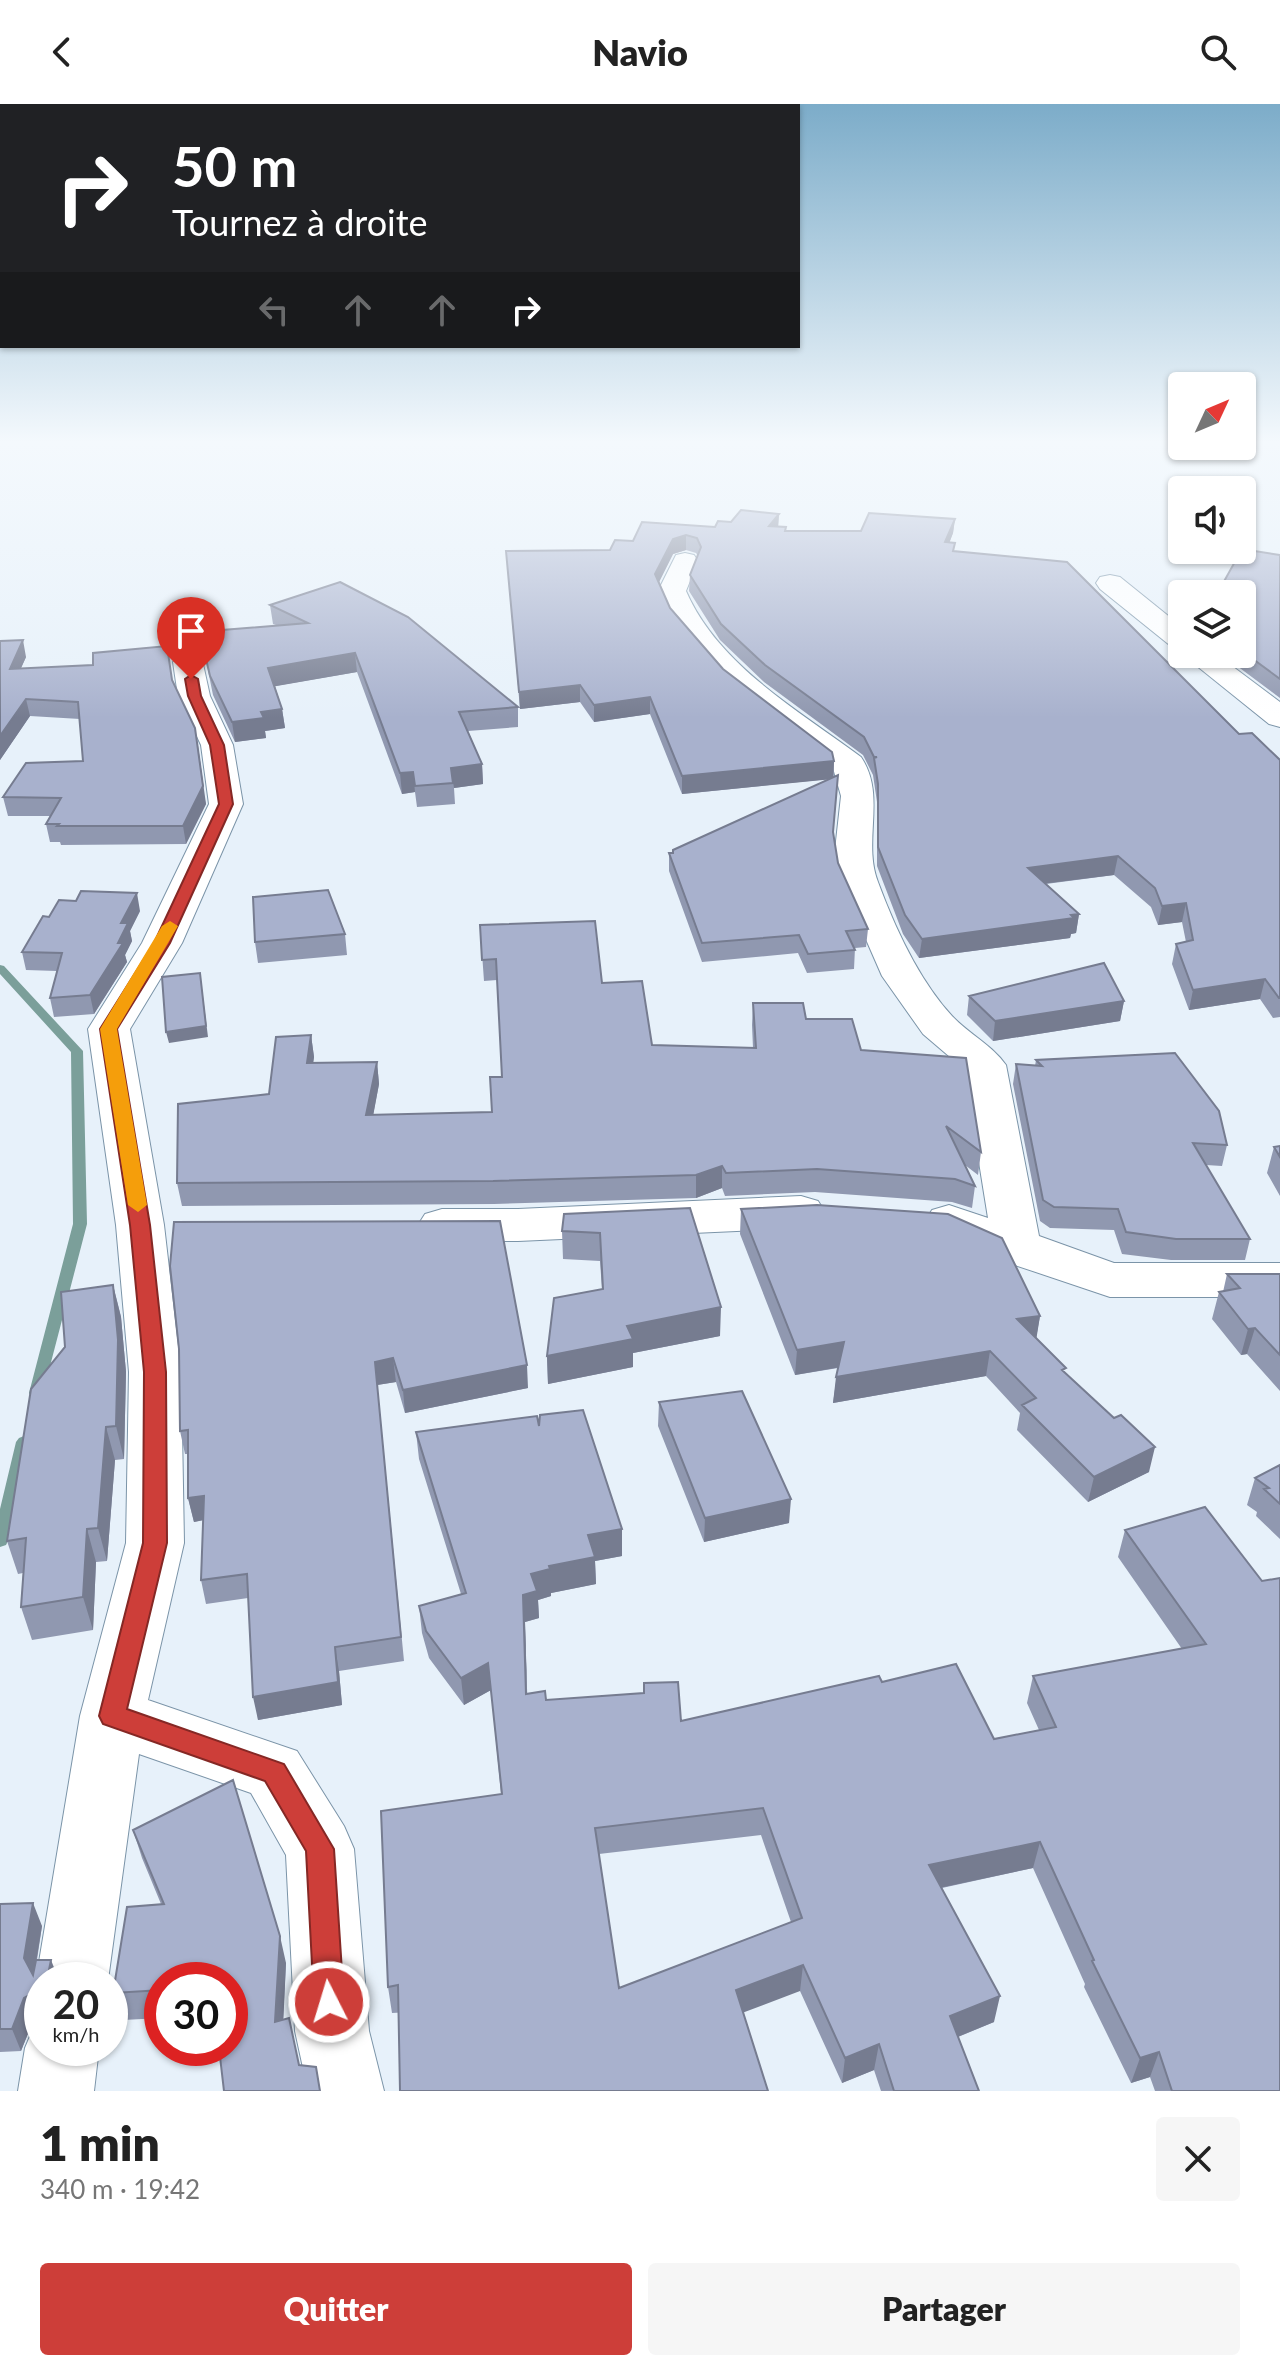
<!DOCTYPE html>
<html lang="fr">
<meta charset="utf-8">
<style>
body{margin:0;font-family:Lato,sans-serif;background:#f6f6f6;color:#222;height:100vh;display:flex;flex-direction:column;font-size:30px;white-space:nowrap}
*{box-sizing:border-box;margin:0}
p{font-size:26px;color:#767676}
.icon{flex:none;width:44px;height:44px;fill:none;stroke:currentColor;stroke-width:2;stroke-linecap:round;stroke-linejoin:round}
.map{position:relative;height:1987px;overflow:hidden}
.details{display:flex;flex-direction:column;background:#fff;flex:1}
.details>*{flex:none}
.hud{position:absolute;left:0px;top:0px;width:800px;height:244px;box-shadow:0 2px 6px #0004;background:#202124;color:#fff;overflow:hidden}
.needle{width:52px;rotate:46deg}
.fabs{position:absolute;left:1168px;top:268px;display:grid;gap:16px}
.fabs a{display:grid;place-items:center;width:88px;height:88px;border-radius:8px;background:#fff;box-shadow:0 2px 6px #0004;font-size:40px}
.speed{position:absolute;left:24px;top:1858px;display:flex;gap:16px;font-size:40px;font-weight:700;text-align:center}
.speed>*{display:grid;place-content:center;width:104px;height:104px;border-radius:50%;background:#fff;box-shadow:0 2px 6px #0004;line-height:1}
.speed small{font-size:20px;font-weight:400}
.speed .limit{border:12px solid #d22;background:#fff;color:#111}
.pin{position:absolute;display:grid;place-items:center;width:68px;height:68px;color:#fff;margin:-82px -34px;border-radius:50% 50% 50% 0;rotate:-45deg;box-shadow:0 0 8px #0007}
.pin .icon{rotate:45deg}
.me{position:absolute;width:88px;margin:-44px;rotate:355deg;stroke-linejoin:round;filter:drop-shadow(0 0 6px #0008)}
.turn{display:flex;align-items:center;gap:28px;height:168px;padding:0 40px;font-size:36px}
.turn .icon{width:104px;height:104px;stroke-width:2.5}
.turn b{display:block;font-size:56px;line-height:68px}
.lanes{display:flex;align-items:center;height:76px;padding:0 40px;background:#0003;justify-content:center;gap:40px;direction:ltr}
.lanes .off{opacity:.35}
.round{display:grid;place-items:center;flex:none;width:84px;height:84px;border-radius:8px;background:#f6f6f6}
.headline{display:flex;align-items:center;justify-content:space-between;height:136px;padding:0 40px}
h1{font-size:48px;font-weight:800;line-height:60px}
.primary-button{display:flex;gap:16px;margin-top:auto;padding:16px 40px}
.primary-button a{flex:1;height:92px;border-radius:8px;background:#cd3e39;color:#fff;font-size:32px;font-weight:800;line-height:92px;text-align:center}
.primary-button a+a{background:#f6f6f6;color:#222}
header{display:flex;justify-content:space-between;align-items:center;height:104px;padding:0 40px;background:#fff;font-size:36px;font-weight:800}
.map>svg:first-child{display:block}
.lines{fill:none;stroke-linecap:round;stroke-linejoin:round}
.stream{fill:#7b9f9a;fill-rule:evenodd}
.minor-casing{stroke:#7b94a8;stroke-width:2}
.minor{fill:#fff;fill-rule:evenodd}
.wall{fill:#9098b0;fill-rule:evenodd}
.shaded-wall{fill:#767c90}
.building{fill:#a8b1cd;stroke:#767c90;stroke-width:2;fill-rule:evenodd}
.route{fill:#cd3e39;stroke:#852825;stroke-width:2}
.slow{fill:#f59e0b}
</style>
<header><svg class="icon" aria-label="back" viewBox="0 0 24 24"><path d="M15 5l-7 7 7 7"/></svg>Navio<svg class="icon" aria-label="search" viewBox="0 0 24 24"><circle cx="10" cy="10" r="6"/><path d="M15 15l6 6"/></svg></header>
<div class="map">
<svg width="1280" height="1987" viewBox="0 0 1280 1987">
<rect width="100%" height="100%" fill="#e7f1fa"/>
<g class="lines">
<path class="stream" d="M 0,861 L 4,862 L 83,947 L 87,1120 L 43,1289 L 41,1293 L 36,1294 L 31,1293 L 29,1289 L 73,1120 L 71,948 L 0,870 Z
M 24,1332 L 29,1334 L 32,1338 L 8,1437 L 6,1441 L 0,1443 L 0,1405 L 16,1338 L 19,1334 Z"/>
<defs>
<path id="minor" d="M 685,449 L 694,451 L 698,457 L 686,487 C 718,561 798,606 861,653 C 887,691 862,737 878,778 C 895,824 919,876 952,912 C 969,930 992,941 1006,961 L 1039,1132 L 1114,1159 L 1280,1159 L 1280,1193 L 1110,1193 L 1000,1156 L 932,1128 L 925,1117 L 932,1106 L 949,1101 L 988,1114 L 964,965 L 923,930 L 882,872 L 840,776 L 835,746 L 841,692 L 833,664 L 724,579 L 673,519 L 658,487 L 676,451 Z
M 1110,471 L 1120,473 L 1182,523 L 1182,546 L 1172,543 L 1100,485 L 1096,479 L 1100,473 Z
M 209,532 L 219,535 L 224,541 L 203,560 L 210,592 L 233,641 L 243,700 L 182,839 L 130,925 L 164,1121 L 181,1268 L 184,1439 L 148,1596 L 297,1647 L 344,1722 L 354,1745 L 369,1927 L 384,1987 L 308,1987 L 295,1927 L 286,1751 L 251,1689 L 139,1650 L 108,1876 L 42,1876 L 42,1891 L 36,1876 L 80,1612 L 126,1439 L 129,1268 L 116,1121 L 88,925 L 142,839 L 209,700 L 201,641 L 178,592 L 173,558 L 199,535 Z
M 1182,550 L 1216,550 L 1280,598 L 1280,623 L 1269,620 Z
M 801,1092 L 818,1097 L 825,1108 L 818,1119 L 801,1124 L 518,1137 L 442,1137 L 425,1132 L 418,1121 L 425,1110 L 442,1105 L 518,1105 Z
M 42,1915 L 42,1944 L 99,1944 L 94,1987 L 18,1987 L 25,1944 L 36,1918 Z"/>
</defs>
<use href="#minor" class="minor-casing"/>
<use href="#minor" class="minor"/>
</g>
<path class="wall" d="M 779,410 L 778,423 L 786,427 L 861,427 L 955,415 L 953,429 L 949,439 L 954,447 L 1280,656 L 1280,913 L 1273,914 L 1260,895 L 1189,906 L 1172,860 L 1176,840 L 1186,838 L 1182,818 L 1158,821 L 1151,803 L 1114,771 L 1046,780 L 1079,810 L 1076,829 L 1071,830 L 1070,834 L 919,854 L 903,830 L 877,762 L 877,698 L 873,671 L 863,651 L 764,578 L 720,536 L 689,487 L 690,471 L 698,452 L 696,449 L 686,446 L 673,450 L 659,478 L 670,504 L 723,565 L 834,657 L 833,729 L 838,759 L 868,825 L 866,843 L 855,844 L 854,865 L 807,869 L 798,849 L 702,858 L 669,767 L 669,749 L 672,749 L 829,675 L 682,690 L 650,610 L 594,618 L 580,598 L 520,605 L 506,447 L 610,446 L 633,437 L 715,423 L 731,418 Z
M 1280,451 L 1280,594 L 1221,550 L 1242,550 L 1242,490 Z
M 270,501 L 518,603 L 518,623 L 468,627 L 482,660 L 483,680 L 454,684 L 455,700 L 417,703 L 415,688 L 402,690 L 357,568 L 275,582 L 282,605 L 285,624 L 265,627 L 266,634 L 235,638 L 213,591 L 203,542 L 218,535 L 276,521 L 273,520 Z
M 0,537 L 26,553 L 21,564 L 173,577 L 206,700 L 186,740 L 61,741 L 60,738 L 50,738 L 46,720 L 50,712 L 8,712 L 3,693 L 83,657 L 80,615 L 30,612 L 0,656 Z
M 140,807 L 130,827 L 132,837 L 125,851 L 127,858 L 94,910 L 54,913 L 50,894 L 57,867 L 26,866 L 22,848 Z
M 480,821 L 602,879 L 652,941 L 753,944 L 752,921 L 753,899 L 806,915 L 861,946 L 981,1048 L 978,1071 L 965,1061 L 975,1082 L 972,1104 L 952,1098 L 815,1088 L 725,1092 L 722,1084 L 696,1094 L 494,1100 L 182,1102 L 177,1079 L 269,990 L 311,931 L 314,953 L 313,959 L 377,958 L 379,980 L 373,1011 L 492,1008 L 502,973 L 497,876 L 484,877 Z
M 345,830 L 347,851 L 258,859 L 255,838 Z
M 969,892 L 1124,897 L 1120,917 L 993,937 L 967,911 Z
M 1036,956 L 1227,1041 L 1222,1062 L 1206,1061 L 1250,1135 L 1245,1156 L 1171,1156 L 1122,1150 L 1114,1126 L 1050,1124 L 1040,1117 L 1013,980 L 1016,960 L 1035,962 Z
M 1280,1042 L 1280,1092 L 1267,1069 L 1274,1043 Z
M 690,1104 L 720,1232 L 633,1249 L 633,1263 L 548,1280 L 547,1252 L 602,1185 L 600,1157 L 563,1155 L 562,1127 Z
M 741,1105 L 1040,1212 L 1036,1234 L 1149,1368 L 1088,1398 L 1017,1326 L 1020,1309 L 986,1272 L 833,1299 L 838,1264 L 795,1271 L 740,1130 Z
M 170,1162 L 528,1284 L 405,1309 L 396,1278 L 377,1281 L 404,1557 L 339,1567 L 342,1601 L 258,1616 L 248,1494 L 206,1500 L 201,1476 L 203,1416 L 194,1418 L 188,1394 L 188,1350 L 185,1350 L 180,1327 L 179,1245 Z
M 1227,1170 L 1280,1170 L 1280,1287 L 1247,1250 L 1241,1251 L 1212,1215 L 1219,1188 L 1223,1188 Z
M 113,1181 L 121,1213 L 126,1268 L 124,1355 L 115,1356 L 107,1457 L 96,1458 L 93,1526 L 32,1536 L 21,1503 L 23,1469 L 18,1470 L 7,1437 Z
M 659,1298 L 789,1419 L 704,1438 L 658,1322 Z
M 539,1322 L 622,1452 L 595,1457 L 596,1480 L 551,1489 L 551,1492 L 538,1496 L 539,1514 L 525,1518 L 527,1590 L 546,1596 L 681,1617 L 882,1578 L 994,1635 L 1039,1626 L 1027,1599 L 1033,1572 L 1182,1545 L 1118,1453 L 1125,1426 L 1205,1403 L 1280,1987 L 1155,1987 L 1150,1973 L 1131,1979 L 1084,1883 L 1085,1880 L 1033,1764 L 942,1784 L 994,1918 L 958,1933 L 979,1987 L 881,1987 L 874,1966 L 842,1979 L 800,1887 L 392,1909 L 388,1883 L 501,1690 L 491,1586 L 464,1601 L 429,1554 L 422,1529 L 419,1502 L 461,1490 L 419,1355 L 416,1328 ZM 761,1731 L 791,1818 L 619,1884 L 599,1750 Z
M 1280,1361 L 1280,1435 L 1256,1412 L 1257,1408 L 1247,1401 L 1255,1374 Z
M 133,1726 L 286,1859 L 283,1916 L 299,1961 L 224,1987 L 230,1876 L 162,1876 L 162,1914 L 123,1916 L 113,1889 L 161,1800 L 142,1754 Z
M 0,1800 L 42,1822 L 37,1856 L 36,1915 L 33,1917 L 21,1947 L 0,1948 Z"/>
<path class="shaded-wall" d="M 779,410 L 778,424 L 769,422 Z
M 955,415 L 953,429 L 944,453 L 945,438 Z
M 686,431 L 686,446 L 673,450 L 655,486 L 655,470 L 673,435 Z
M 23,536 L 26,553 L 13,582 L 10,565 Z
M 355,549 L 357,568 L 271,583 L 268,564 Z
M 580,581 L 580,598 L 520,605 L 519,588 Z
M 650,593 L 650,610 L 594,618 L 594,601 Z
M 26,595 L 30,612 L 0,656 L 0,632 Z
M 282,605 L 285,624 L 265,627 L 266,634 L 235,638 L 232,618 L 261,608 Z
M 198,642 L 206,700 L 186,740 L 183,722 Z
M 834,657 L 833,675 L 682,690 L 682,672 Z
M 482,660 L 483,680 L 454,684 L 451,664 Z
M 413,668 L 415,688 L 402,690 L 400,669 Z
M 1118,752 L 1114,771 L 1025,782 L 1028,764 Z
M 137,789 L 140,807 L 130,827 L 132,837 L 125,851 L 127,858 L 94,910 L 90,891 L 118,839 L 121,819 Z
M 1186,799 L 1182,818 L 1158,821 L 1162,802 Z
M 1079,810 L 1076,829 L 1071,830 L 1070,834 L 919,854 L 922,835 Z
M 200,869 L 208,933 L 169,939 L 166,928 Z
M 1265,875 L 1260,895 L 1189,906 L 1193,886 Z
M 1124,897 L 1120,917 L 993,937 L 995,917 Z
M 311,931 L 314,953 L 310,981 L 307,959 Z
M 377,958 L 379,980 L 369,1034 L 366,1011 Z
M 722,1062 L 722,1084 L 696,1094 L 696,1071 Z
M 113,1181 L 121,1213 L 126,1268 L 124,1355 L 116,1322 Z
M 721,1203 L 720,1232 L 633,1249 L 633,1263 L 548,1280 L 547,1252 L 627,1222 Z
M 1040,1212 L 1036,1237 L 1017,1215 Z
M 1255,1224 L 1247,1250 L 1241,1251 L 1248,1225 Z
M 844,1238 L 841,1263 L 795,1271 L 797,1246 Z
M 990,1247 L 986,1272 L 833,1299 L 836,1273 Z
M 393,1254 L 396,1278 L 377,1281 L 404,1557 L 375,1258 Z
M 527,1261 L 528,1284 L 405,1309 L 403,1286 Z
M 106,1323 L 115,1356 L 107,1457 L 98,1424 Z
M 1155,1343 L 1149,1368 L 1088,1398 L 1094,1373 Z
M 204,1392 L 209,1415 L 194,1418 L 188,1394 Z
M 791,1395 L 789,1419 L 704,1438 L 705,1414 Z
M 87,1425 L 96,1458 L 93,1526 L 83,1493 Z
M 622,1425 L 622,1452 L 595,1457 L 596,1480 L 551,1489 L 551,1492 L 538,1496 L 539,1514 L 525,1518 L 528,1617 L 523,1491 L 531,1470 L 549,1462 L 588,1431 Z
M 335,1543 L 339,1567 L 342,1601 L 258,1616 L 253,1593 Z
M 488,1559 L 491,1586 L 464,1601 L 461,1574 Z
M 1040,1738 L 1033,1764 L 925,1787 L 929,1761 Z
M 33,1799 L 42,1822 L 33,1877 L 24,1854 Z
M 280,1832 L 286,1859 L 282,1945 L 275,1918 Z
M 51,1856 L 59,1876 L 47,1876 Z
M 803,1861 L 800,1887 L 734,1912 L 736,1886 Z
M 33,1889 L 42,1896 L 42,1931 L 37,1918 L 38,1915 L 33,1917 L 21,1947 L 12,1925 L 24,1894 Z
M 1000,1892 L 994,1918 L 945,1938 L 950,1912 Z
M 879,1940 L 874,1966 L 842,1979 L 845,1954 Z
M 1159,1948 L 1150,1973 L 1131,1979 L 1140,1954 Z"/>
<path class="building" d="M 741,406 L 779,410 L 769,422 L 786,423 L 785,427 L 861,427 L 869,409 L 955,415 L 945,438 L 955,439 L 953,447 L 1067,458 L 1239,630 L 1252,629 L 1280,656 L 1280,894 L 1279,894 L 1265,875 L 1193,886 L 1176,840 L 1193,836 L 1186,799 L 1162,802 L 1155,784 L 1118,752 L 1028,764 L 1079,810 L 1071,811 L 1074,814 L 922,835 L 905,811 L 878,743 L 878,680 L 874,654 L 877,653 L 874,653 L 864,633 L 765,561 L 721,520 L 690,471 L 701,443 L 697,434 L 686,431 L 673,435 L 655,470 L 670,504 L 723,565 L 832,648 L 834,657 L 682,672 L 650,593 L 594,601 L 580,581 L 519,588 L 506,447 L 610,446 L 615,436 L 633,437 L 642,418 L 715,423 L 718,417 L 731,418 Z
M 1242,445 L 1280,451 L 1280,575 L 1242,547 L 1242,490 L 1217,490 Z
M 340,478 L 408,513 L 518,603 L 459,608 L 482,660 L 451,664 L 453,679 L 415,682 L 413,668 L 400,669 L 355,549 L 268,564 L 282,605 L 261,608 L 264,614 L 232,618 L 210,572 L 203,542 L 211,536 L 218,535 L 217,530 L 222,526 L 308,519 L 270,501 Z
M 23,536 L 10,565 L 93,561 L 93,549 L 167,542 L 172,576 L 195,624 L 203,682 L 183,722 L 57,722 L 59,720 L 46,720 L 61,694 L 3,693 L 26,659 L 83,657 L 78,598 L 26,595 L 0,632 L 0,537 Z
M 838,671 L 833,728 L 838,759 L 868,825 L 846,827 L 855,846 L 808,850 L 799,831 L 702,839 L 669,749 L 673,749 L 673,746 Z
M 328,786 L 345,830 L 255,838 L 253,793 Z
M 81,787 L 137,789 L 121,819 L 128,819 L 118,839 L 123,839 L 90,891 L 50,894 L 62,849 L 22,848 L 43,812 L 49,813 L 59,796 L 76,797 Z
M 595,817 L 602,879 L 642,877 L 652,941 L 756,944 L 753,899 L 803,899 L 806,915 L 852,915 L 861,946 L 966,954 L 981,1048 L 946,1022 L 975,1082 L 955,1075 L 817,1065 L 726,1069 L 722,1062 L 696,1071 L 493,1077 L 177,1079 L 178,1000 L 269,990 L 276,933 L 311,931 L 307,959 L 377,958 L 366,1011 L 492,1008 L 490,973 L 502,973 L 496,855 L 482,856 L 480,821 Z
M 1104,859 L 1124,897 L 995,917 L 969,892 Z
M 200,869 L 206,922 L 166,928 L 162,873 Z
M 1175,949 L 1219,1007 L 1227,1041 L 1193,1039 L 1250,1135 L 1176,1135 L 1126,1128 L 1118,1105 L 1054,1103 L 1043,1096 L 1016,960 L 1042,962 L 1036,956 Z
M 1280,1042 L 1280,1053 L 1274,1043 Z
M 817,1101 L 948,1110 L 1002,1134 L 1040,1212 L 1017,1215 L 1066,1264 L 1062,1266 L 1114,1314 L 1121,1311 L 1155,1343 L 1094,1373 L 1022,1301 L 1036,1294 L 990,1247 L 836,1273 L 844,1238 L 797,1246 L 741,1105 Z
M 690,1104 L 721,1203 L 627,1222 L 633,1235 L 547,1252 L 554,1194 L 603,1185 L 600,1129 L 562,1127 L 564,1110 Z
M 500,1117 L 527,1261 L 403,1286 L 393,1254 L 375,1258 L 401,1533 L 335,1543 L 338,1578 L 253,1593 L 247,1470 L 201,1476 L 204,1392 L 188,1394 L 188,1326 L 180,1327 L 179,1245 L 170,1162 L 174,1118 Z
M 1227,1170 L 1280,1170 L 1280,1251 L 1255,1224 L 1248,1225 L 1219,1188 L 1240,1184 Z
M 113,1181 L 118,1236 L 116,1322 L 106,1323 L 98,1424 L 87,1425 L 83,1493 L 21,1503 L 26,1434 L 7,1437 L 31,1285 L 65,1243 L 61,1188 Z
M 742,1287 L 791,1395 L 705,1414 L 659,1298 Z
M 583,1306 L 622,1425 L 588,1431 L 595,1453 L 549,1462 L 550,1465 L 531,1470 L 537,1487 L 523,1491 L 526,1590 L 545,1587 L 546,1596 L 644,1589 L 644,1579 L 678,1578 L 681,1617 L 879,1572 L 882,1578 L 956,1560 L 994,1635 L 1056,1623 L 1033,1572 L 1206,1540 L 1125,1426 L 1205,1403 L 1262,1477 L 1280,1474 L 1280,1987 L 1172,1987 L 1159,1948 L 1140,1954 L 1092,1857 L 1094,1856 L 1040,1738 L 929,1761 L 1000,1892 L 950,1912 L 979,1987 L 894,1987 L 879,1940 L 845,1954 L 803,1861 L 736,1886 L 768,1987 L 400,1987 L 398,1881 L 388,1883 L 381,1707 L 502,1690 L 488,1559 L 461,1574 L 426,1527 L 419,1502 L 466,1489 L 416,1328 L 537,1312 L 539,1322 L 540,1311 ZM 763,1704 L 802,1814 L 619,1884 L 595,1724 Z
M 1280,1361 L 1280,1400 L 1264,1385 L 1269,1384 L 1255,1374 Z
M 233,1676 L 280,1832 L 275,1918 L 289,1914 L 299,1961 L 316,1963 L 320,1987 L 224,1987 L 219,1944 L 230,1944 L 230,1876 L 162,1876 L 162,1886 L 113,1889 L 127,1803 L 164,1800 L 133,1726 Z
M 33,1799 L 24,1854 L 33,1871 L 36,1856 L 51,1856 L 47,1876 L 42,1876 L 42,1896 L 37,1918 L 33,1889 L 24,1894 L 12,1925 L 0,1925 L 0,1800 Z"/>
<linearGradient id="sky" x2="0" y2="1"><stop stop-color="#7cacc9"/><stop offset="0.55" stop-color="#f4f9fd"/><stop offset="1" stop-color="#f4f9fd" stop-opacity="0"/></linearGradient>
<rect width="1280" height="614" fill="url(#sky)"/>
<path class="route" d="M 191,571 L 198,575 L 201,592 L 224,641 L 233,700 L 170,839 L 117,925 L 150,1121 L 166,1268 L 167,1439 L 127,1605 L 284,1660 L 334,1745 L 344,1898 L 340,1909 L 329,1913 L 318,1909 L 314,1898 L 306,1747 L 265,1677 L 103,1620 L 99,1612 L 143,1439 L 144,1268 L 130,1121 L 100,925 L 154,839 L 219,700 L 210,641 L 188,592 L 185,575 Z"/>
<path class="slow" d="M 170,817 L 178,822 L 117,925 L 147,1101 L 138,1108 L 128,1101 L 100,925 L 162,822 Z"/>
</svg>
<div class="fabs">
<a><svg class="needle" viewBox="-14 -14 28 28"><path d="M0-13l5 13h-10z" fill="#e53935"/><path d="M0 13l5-13h-10z" fill="#767676"/></svg></a>
<a><svg class="icon" aria-label="sound" viewBox="0 0 24 24"><path d="M4 9h4l5-4v14l-5-4H4zM17 9q2 3 0 6"/></svg></a>
<a><svg class="icon" aria-label="layers" viewBox="0 0 24 24"><path d="M12 4l9 5-9 5-9-5zM3 14l9 5 9-5"/></svg></a>
</div>
<div class="speed"><div>20<small>km/h</small></div><div class="limit">30</div></div>
<div class="pin" style="left:191px;top:575px;background:#d93025"><svg class="icon" aria-label="arrive" viewBox="0 0 24 24"><path d="M6 21V4h12l-3 4 3 4H6"/></svg></div>
<svg class="me" style="left:329px;top:1898px" viewBox="-20 -20 40 40"><circle r="17" fill="#cd3e39" stroke="#fff" stroke-width="3"/><path d="M0-11L8 9 0 5-8 9z" fill="#fff"/></svg>
<div class="hud">
<div class="turn"><svg class="icon" aria-label="right" viewBox="0 0 24 24"><path d="M7 20v-9h11M14 6l5 5-5 5"/></svg><div><b>50 m</b>Tournez à droite</div></div>
<div class="lanes"><svg class="icon off" aria-label="left" viewBox="0 0 24 24"><path d="M17 20v-9H6M10 6l-5 5 5 5"/></svg><svg class="icon off" aria-label="ahead" viewBox="0 0 24 24"><path d="M12 20V5M6 11l6-6 6 6"/></svg><svg class="icon off" aria-label="ahead" viewBox="0 0 24 24"><path d="M12 20V5M6 11l6-6 6 6"/></svg><svg class="icon" aria-label="right" viewBox="0 0 24 24"><path d="M7 20v-9h11M14 6l5 5-5 5"/></svg></div>
</div>
</div>
<section class="details">
<div class="headline"><div><h1>1 min</h1><p>340 m · 19:42</p></div><a class="round"><svg class="icon" aria-label="close" viewBox="0 0 24 24"><path d="M6 6l12 12M18 6L6 18"/></svg></a></div>
<div class="primary-button"><a>Quitter</a><a>Partager</a></div>
</section>
